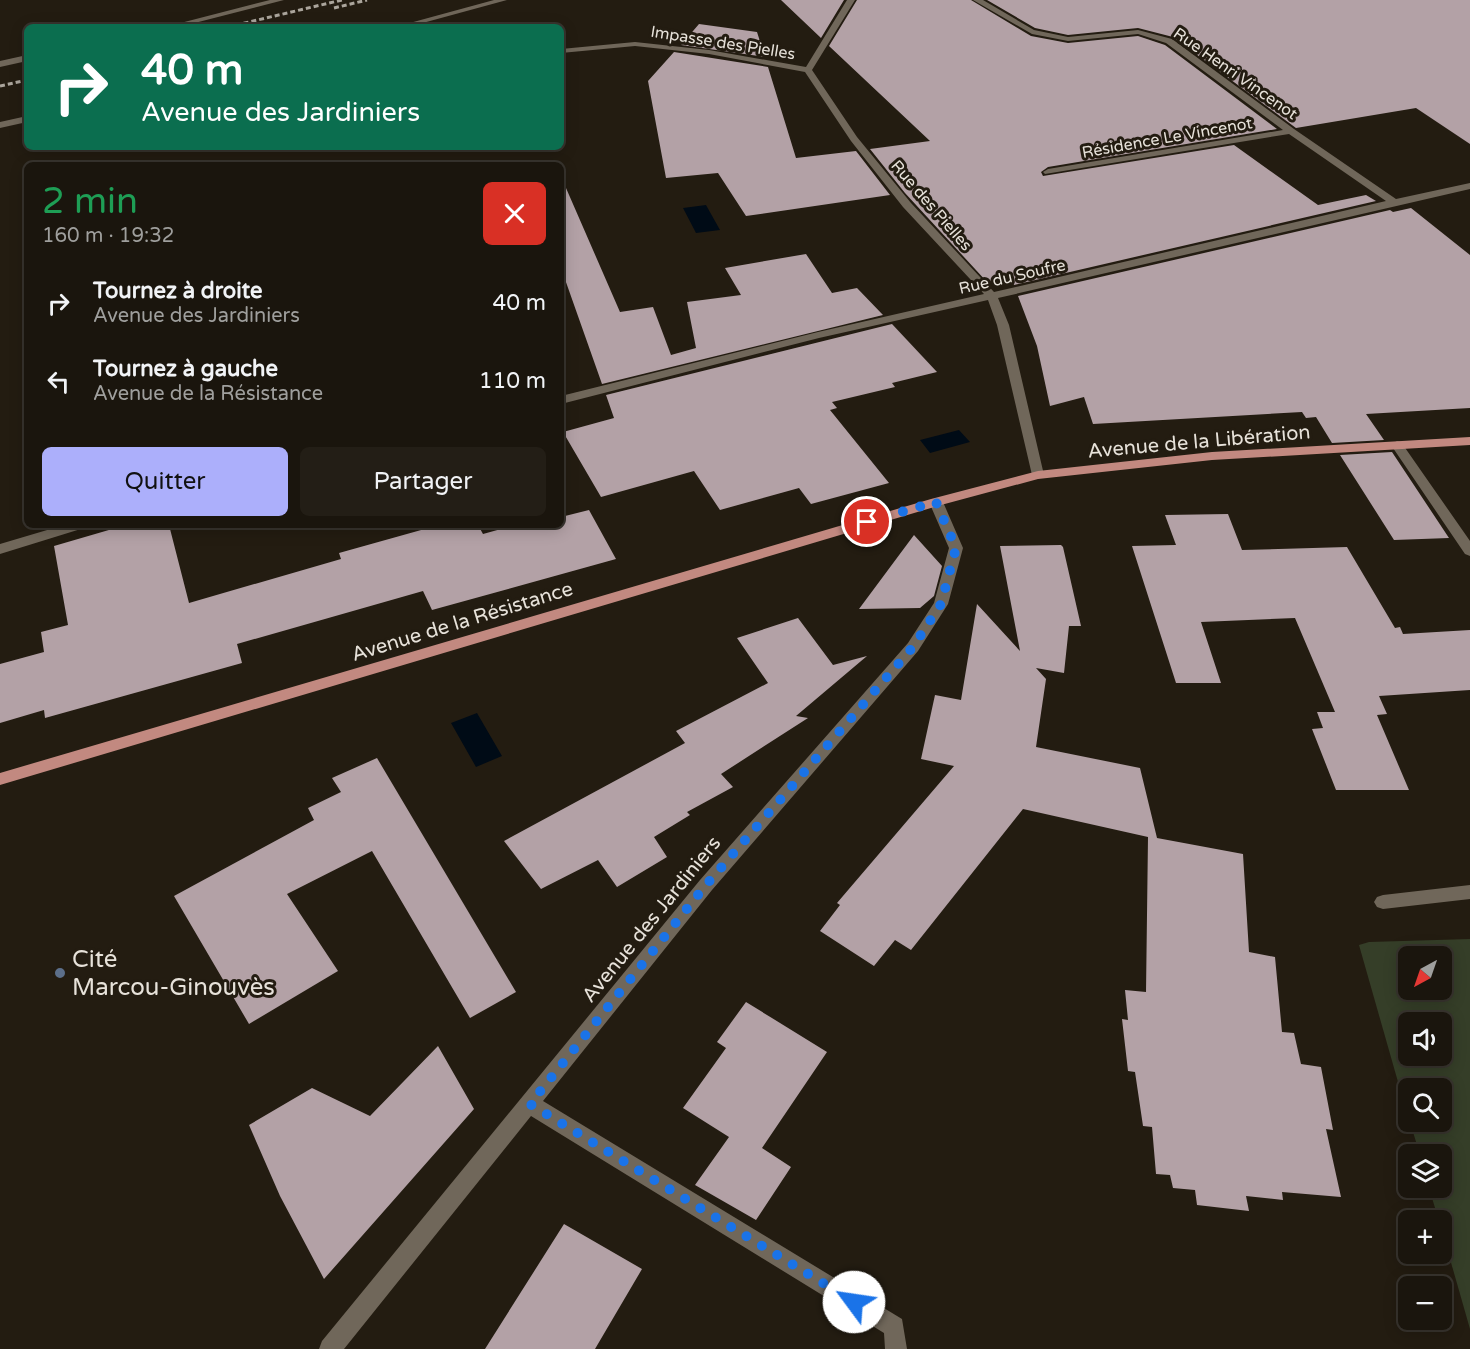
<!DOCTYPE html>
<html lang="fr">
<meta charset="utf-8">
<style>
body{margin:0;font-family:"Varela Round",sans-serif;background:#231e16;color:#f1f3f6;height:100vh;display:flex;flex-direction:column;font-size:22px;white-space:nowrap}
*{box-sizing:border-box;margin:0}
p{font-size:20px;color:#9f9f9d}
.icon{flex:none;width:33px;height:33px;fill:none;stroke:currentColor;stroke-width:2;stroke-linecap:round;stroke-linejoin:round}
.map{position:relative;flex:1;overflow:hidden}
.details{position:absolute;left:24px;top:162px;width:540px;height:366px;display:flex;flex-direction:column;background:#1a150d;border-radius:9px;box-shadow:0 3px 15px #0003,0 0 0 2px #38342e}
.details>*{flex:none}
.top-card{position:absolute;left:24px;top:24px;width:540px;height:126px;border-radius:9px;box-shadow:0 3px 15px #0003,0 0 0 2px #38342e;background:#0b6e4f;color:#fff;overflow:hidden}
.needle{width:39px;rotate:220deg}
.tools{position:absolute;left:1398px;top:946px;display:grid;gap:12px}
.tools a{display:grid;place-items:center;width:54px;height:54px;border-radius:9px;background:#1a150d;box-shadow:0 3px 15px #0003,0 0 0 2px #38342e;font-size:30px}
.pin{position:absolute;display:grid;place-items:center;width:51px;height:51px;color:#fff;margin:-26px;border:3px solid #fff;border-radius:50%;box-shadow:0 2px 6px #0007}
.me{position:absolute;width:66px;margin:-33px;rotate:301deg;stroke-linejoin:round;filter:drop-shadow(0 0 4px #0008)}
.turn{display:flex;align-items:center;gap:21px;height:126px;padding:0 18px;font-size:27px}
.turn .icon{width:78px;height:78px;stroke-width:2.5}
.turn b{display:block;font-size:42px;line-height:51px}
.round{display:grid;place-items:center;flex:none;width:63px;height:63px;border-radius:9px;background:#231e16}
.headline{display:flex;align-items:center;justify-content:space-between;height:102px;padding:0 18px}
h1{font-size:36px;font-weight:600;line-height:45px;color:#1e9e55}
.cta{display:flex;gap:12px;margin-top:auto;padding:12px 18px}
.cta a{flex:1;height:69px;border-radius:9px;background:#acaffb;color:#111;font-size:24px;font-weight:600;line-height:69px;text-align:center}
.cta a+a{background:#231e16;color:#f1f3f6}
ul{padding:0;list-style:none}
li{display:flex;align-items:center;gap:18px;height:78px;padding:0 18px}
li div{flex:1}
li b{display:block;font-size:22px}
li em{font-style:normal}
.map>svg:first-child{display:block}
.green{fill:#353e28;fill-rule:evenodd}
.water{fill:#000b16}
.building{fill:#b3a1a6}
.lines{fill:none;stroke-linecap:round;stroke-linejoin:round}
.path{stroke:#5e584e;stroke-width:2;stroke-dasharray:4 1.5;stroke-linecap:butt}
.minor{fill:#70675a;fill-rule:evenodd}
.major{fill:#c28980;fill-rule:evenodd}
.rail{stroke:#aba59c;stroke-width:3;stroke-dasharray:5 3;stroke-linecap:butt}
.route{stroke:#1a73e8;stroke-width:10;stroke-dasharray:0 18}
.service-dot{fill:#5c6f8a;stroke:#231c11;stroke-width:2}
.labels{text-anchor:middle;stroke-width:6;stroke-linejoin:round;paint-order:stroke}
.far-street-label{font-size:16px;fill:#e7e2da;stroke:#231c11}
.street-label{font-size:20px;fill:#e7e2da;stroke:#231c11}
.near-poi-label{font-size:24px;fill:#e7e2da;stroke:#231c11;text-anchor:start}
</style>
<div class="map">
<svg width="1470" height="1349" viewBox="0 0 1470 1349">
<rect width="100%" height="100%" fill="#231c11"/>
<path class="green" d="M 1470,939 L 1470,1329 L 1442,1231 L 1442,1221 L 1439,1221 L 1429,1188 L 1442,1188 L 1442,1155 L 1420,1155 L 1410,1122 L 1442,1122 L 1442,1089 L 1408,1089 L 1408,1117 L 1359,945 L 1369,942 ZM 1408,957 L 1442,957 L 1442,990 L 1408,990 ZM 1408,1023 L 1442,1023 L 1442,1056 L 1408,1056 Z"/>
<path class="water" d="M 706,205 L 720,230 L 696,233 L 683,208 Z
M 959,430 L 970,442 L 930,453 L 920,440 Z
M 477,713 L 502,756 L 476,767 L 451,723 Z"/>
<path class="building" d="M 781,0 L 844,0 L 821,38 Z
M 857,0 L 971,0 L 1031,36 L 1068,43 L 1138,36 L 1165,45 L 1277,129 L 1048,167 L 1041,172 L 1043,176 L 1234,145 L 1318,205 L 1366,195 L 1376,201 L 1014,285 L 1011,277 L 987,282 L 905,193 L 870,149 L 930,141 L 829,46 Z
M 987,0 L 1470,0 L 1470,144 L 1416,108 L 1296,128 L 1173,37 L 1138,28 L 1068,35 L 1035,28 Z
M 699,24 L 757,32 L 765,57 L 681,45 Z
M 674,52 L 768,67 L 796,158 L 856,151 L 890,195 L 746,216 L 718,173 L 666,178 L 648,81 Z
M 566,188 L 620,312 L 653,307 L 671,355 L 696,348 L 687,302 L 741,295 L 725,268 L 806,254 L 832,293 L 857,288 L 883,315 L 602,384 L 561,268 L 561,190 Z
M 1411,208 L 1470,255 L 1470,408 L 1366,414 L 1384,440 L 1332,443 L 1316,417 L 1306,418 L 1302,412 L 1093,424 L 1084,397 L 1050,406 L 1037,346 L 1018,296 L 1390,210 L 1393,212 Z
M 892,324 L 937,372 L 892,383 L 895,387 L 832,402 L 837,408 L 830,410 L 889,483 L 811,504 L 799,488 L 720,510 L 694,471 L 601,497 L 563,432 L 614,418 L 606,395 Z
M 1392,452 L 1449,538 L 1394,540 L 1340,455 Z
M 589,510 L 616,559 L 432,610 L 423,591 L 237,644 L 242,663 L 45,718 L 44,710 L 0,723 L 0,664 L 44,652 L 41,632 L 68,625 L 54,546 L 126,525 L 169,525 L 189,603 L 341,559 L 339,553 L 439,525 L 478,525 L 483,534 L 515,525 L 561,525 L 561,517 Z
M 1228,514 L 1242,550 L 1347,547 L 1395,628 L 1400,627 L 1403,634 L 1470,630 L 1470,690 L 1379,696 L 1387,714 L 1377,715 L 1409,790 L 1336,790 L 1312,729 L 1323,728 L 1317,712 L 1335,712 L 1295,618 L 1201,622 L 1221,683 L 1176,683 L 1132,546 L 1176,545 L 1165,515 Z
M 914,535 L 942,566 L 934,596 L 920,608 L 859,609 Z
M 1061,545 L 1063,547 L 1081,626 L 1069,626 L 1064,673 L 1036,668 L 1046,679 L 1036,747 L 1140,768 L 1157,838 L 1243,854 L 1249,952 L 1275,957 L 1282,1032 L 1294,1033 L 1301,1064 L 1321,1067 L 1333,1130 L 1326,1129 L 1341,1197 L 1282,1192 L 1283,1200 L 1246,1196 L 1249,1211 L 1197,1205 L 1195,1190 L 1173,1188 L 1170,1175 L 1156,1174 L 1152,1127 L 1143,1126 L 1135,1072 L 1128,1071 L 1122,1019 L 1128,1020 L 1125,990 L 1146,992 L 1148,837 L 1023,809 L 911,950 L 895,940 L 874,966 L 820,931 L 840,905 L 837,903 L 954,766 L 921,759 L 935,695 L 961,700 L 977,604 L 1020,651 L 1000,546 Z
M 798,618 L 833,665 L 867,656 L 796,716 L 808,718 L 721,774 L 733,787 L 687,812 L 690,815 L 654,837 L 667,857 L 617,887 L 598,860 L 541,889 L 504,841 L 685,743 L 676,731 L 768,683 L 737,638 Z
M 377,758 L 516,992 L 470,1018 L 372,851 L 287,894 L 338,971 L 249,1024 L 174,896 L 314,820 L 308,808 L 341,792 L 332,778 Z
M 746,1002 L 827,1052 L 762,1148 L 791,1167 L 756,1220 L 695,1185 L 729,1137 L 683,1108 L 726,1048 L 717,1042 Z
M 438,1046 L 474,1109 L 324,1279 L 280,1196 L 249,1125 L 312,1088 L 370,1116 Z
M 564,1224 L 642,1269 L 595,1349 L 485,1349 Z"/>
<g class="lines">
<path class="path" d="M 353,27 L 370,23"/>
<path class="minor" d="M 270,0 L 284,0 L 179,27 L 165,27 Z
M 494,0 L 507,0 L 408,27 L 395,27 Z
M 847,0 L 855,0 L 812,70 L 857,137 L 911,203 L 994,292 L 1386,201 L 1289,134 L 1045,174 L 1043,172 L 1048,169 L 1283,130 L 1166,43 L 1138,34 L 1068,41 L 1032,34 L 973,0 L 983,0 L 1034,30 L 1068,37 L 1138,30 L 1172,39 L 1294,129 L 1396,199 L 1470,183 L 1470,189 L 998,298 L 1009,325 L 1044,475 L 1038,479 L 1032,475 L 997,325 L 988,300 L 819,338 L 561,404 L 561,396 L 818,332 L 984,294 L 903,207 L 851,141 L 805,72 L 709,54 L 635,46 L 561,53 L 561,49 L 635,42 L 709,50 L 806,67 Z
M 27,55 L 27,61 L 0,67 L 0,61 Z
M 27,116 L 27,122 L 0,128 L 0,122 Z
M 1397,441 L 1401,442 L 1470,541 L 1470,556 L 1465,554 L 1391,445 Z
M 936,498 L 943,502 L 963,548 L 948,604 L 918,651 L 712,890 L 543,1101 L 902,1319 L 907,1349 L 885,1349 L 884,1333 L 531,1116 L 344,1349 L 319,1349 L 322,1341 L 700,880 L 908,643 L 934,603 L 949,548 L 929,502 Z
M 64,525 L 86,525 L 84,528 L 0,554 L 0,544 Z
M 1470,885 L 1470,899 L 1383,909 L 1377,907 L 1374,902 L 1377,897 L 1383,895 Z"/>
<path class="major" d="M 1470,437 L 1470,445 L 1212,460 L 1038,479 L 941,505 L 0,785 L 0,773 L 931,499 L 1038,471 L 1212,452 Z"/>
<path class="rail" d="M 334,8 L 367,0
M 228,27 L 342,0
M 0,86 L 27,80"/>
</g>
<g class="lines">
<path class="route" d="M 854,1302 L 530,1104 L 706,885 L 913,647 L 941,604 L 956,548 L 936,502 L 867,522"/>
</g>
<circle class="service-dot" cx="60" cy="973" r="6"/>
<g class="labels">
<g class="far-street-label">
<text transform="translate(723 42) rotate(9)" y="6">Impasse des Pielles</text>
<text transform="translate(1236 73) rotate(35)" y="6">Rue Henri Vincenot</text>
<text transform="translate(1167 137) rotate(-10)" y="6">Résidence Le Vincenot</text>
<text transform="translate(932 205) rotate(49)" y="6">Rue des Pielles</text>
<text transform="translate(1012 276) rotate(-13)" y="6">Rue du Soufre</text>
</g>
<g class="street-label">
<text transform="translate(1199 441) rotate(-5)" y="7">Avenue de la Libération</text>
<text transform="translate(462 621) rotate(-17)" y="7">Avenue de la Résistance</text>
<text transform="translate(651 919) rotate(-51)" y="7">Avenue des Jardiniers</text>
</g>
<g class="near-poi-label">
<text x="72" y="967">Cité<tspan x="72" dy="28">Marcou-Ginouvès</tspan></text>
</g>
</g>
</svg>
<div class="tools">
<a><svg class="needle" viewBox="-14 -14 28 28"><path d="M0-13l5 13h-10z" fill="#e53935"/><path d="M0 13l5-13h-10z" fill="#9f9f9d"/></svg></a>
<a><svg class="icon" aria-label="sound" viewBox="0 0 24 24"><path d="M4 9h4l5-4v14l-5-4H4zM17 9q2 3 0 6"/></svg></a>
<a><svg class="icon" aria-label="search" viewBox="0 0 24 24"><circle cx="10" cy="10" r="6"/><path d="M15 15l6 6"/></svg></a>
<a><svg class="icon" aria-label="layers" viewBox="0 0 24 24"><path d="M12 4l9 5-9 5-9-5zM3 14l9 5 9-5"/></svg></a>
<a>+</a>
<a>−</a>
</div>
<div class="pin" style="left:867px;top:522px;background:#d93025"><svg class="icon" aria-label="arrive" viewBox="0 0 24 24"><path d="M6 21V4h12l-3 4 3 4H6"/></svg></div>
<svg class="me" style="left:854px;top:1302px" viewBox="-20 -20 40 40"><circle r="19" fill="#fff"/><path d="M0-13L10 11 0 6-10 11z" fill="#1a73e8"/></svg>
<div class="top-card">
<div class="turn"><svg class="icon" aria-label="right" viewBox="0 0 24 24"><path d="M7 20v-9h11M14 6l5 5-5 5"/></svg><div><b>40 m</b>Avenue des Jardiniers</div></div>
</div>
<section class="details">
<div class="headline"><div><h1>2 min</h1><p>160 m · 19:32</p></div><a class="round" style="background:#d93025;color:#fff"><svg class="icon" aria-label="close" viewBox="0 0 24 24"><path d="M6 6l12 12M18 6L6 18"/></svg></a></div>
<ul>
<li><svg class="icon" aria-label="right" viewBox="0 0 24 24"><path d="M7 20v-9h11M14 6l5 5-5 5"/></svg><div><b>Tournez à droite</b><p>Avenue des Jardiniers</p></div><em>40 m</em></li>
<li><svg class="icon" aria-label="left" viewBox="0 0 24 24"><path d="M17 20v-9H6M10 6l-5 5 5 5"/></svg><div><b>Tournez à gauche</b><p>Avenue de la Résistance</p></div><em>110 m</em></li>
</ul>
<div class="cta"><a>Quitter</a><a>Partager</a></div>
</section>
</div>
